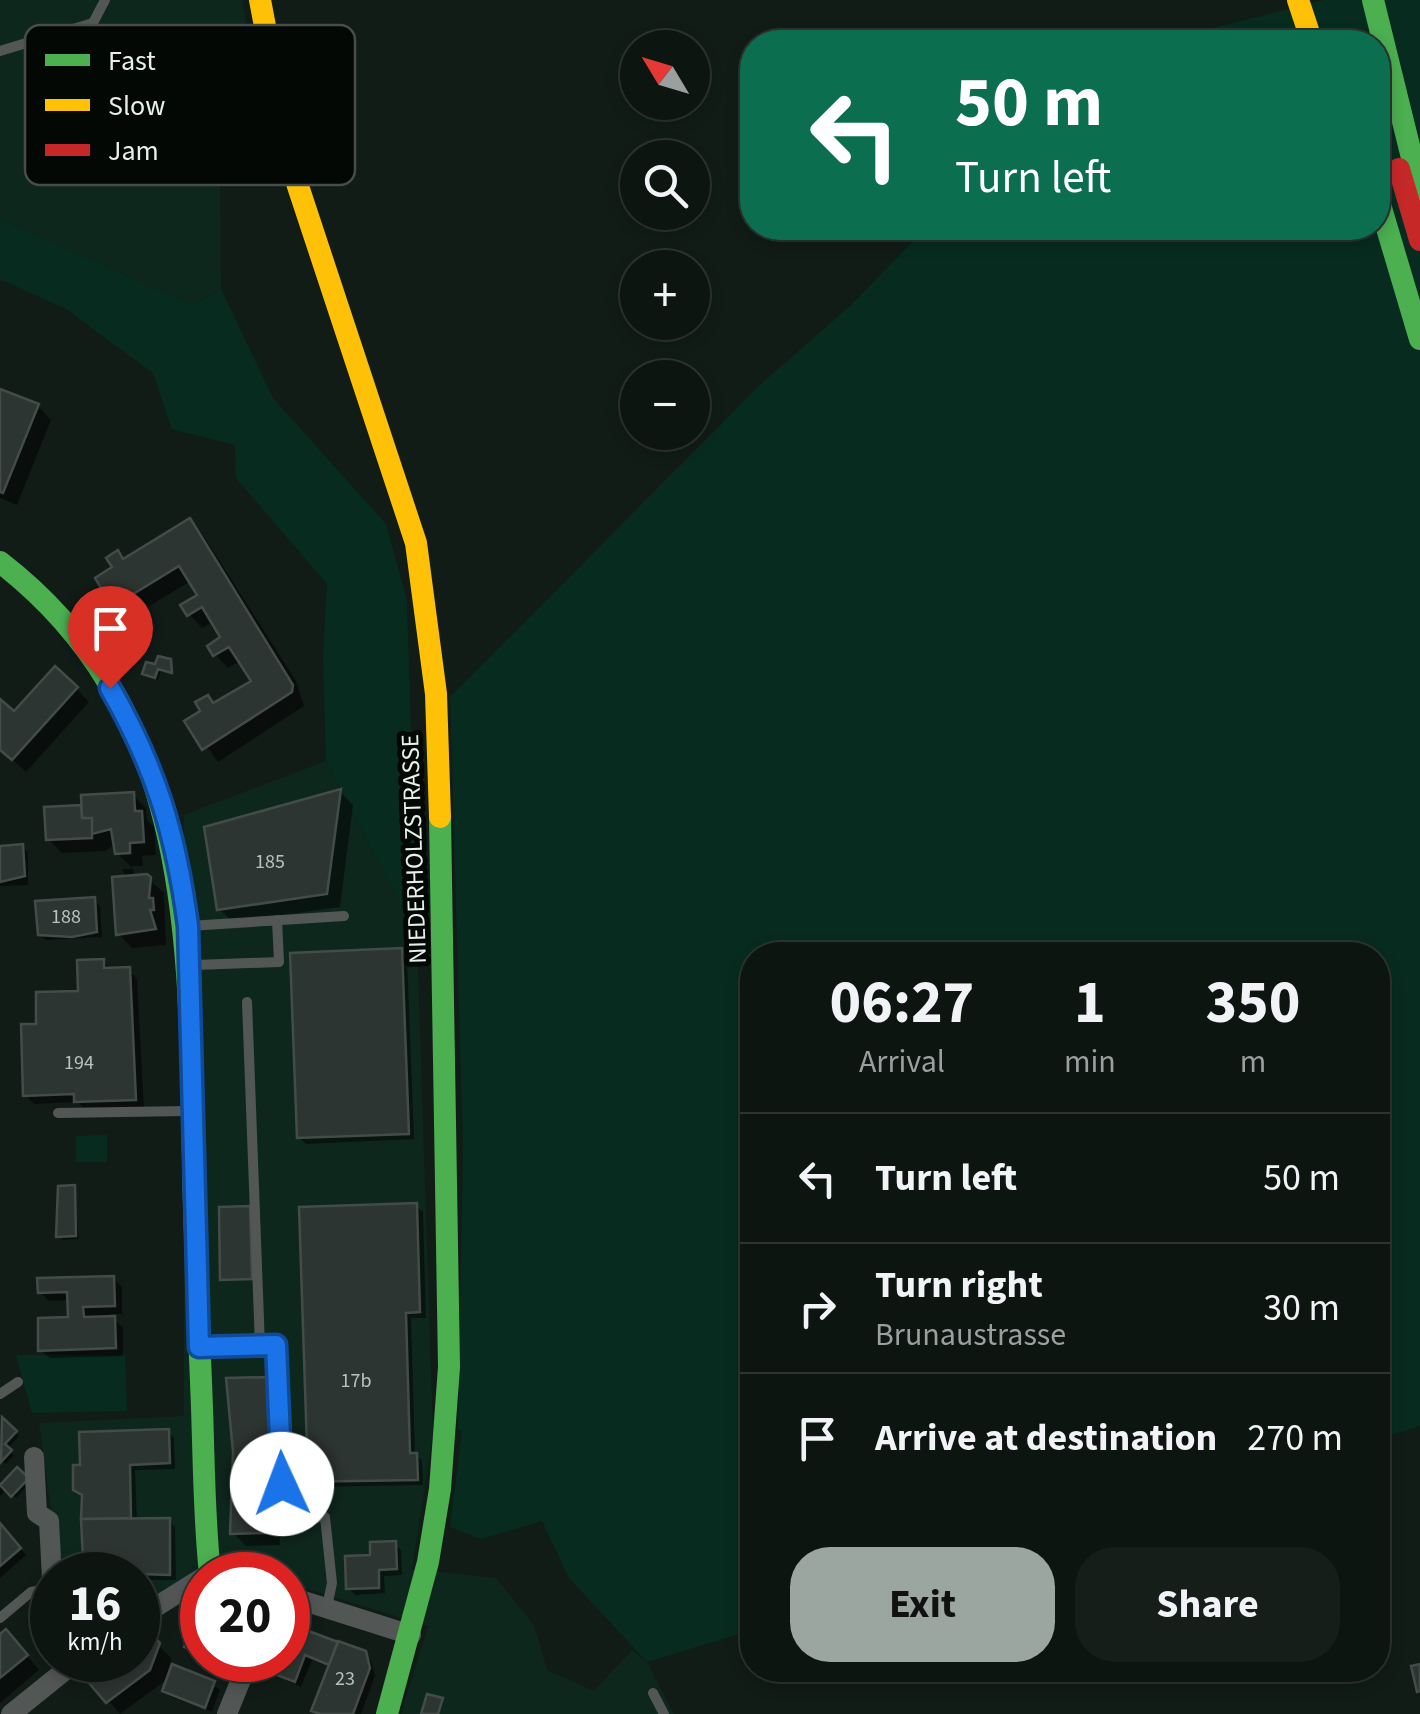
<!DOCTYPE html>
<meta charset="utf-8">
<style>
body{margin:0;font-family:"Source Sans 3",sans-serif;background:#161e1a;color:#f1f3f6;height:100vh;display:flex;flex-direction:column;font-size:38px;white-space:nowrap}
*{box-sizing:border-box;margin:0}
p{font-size:32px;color:#9a9f9f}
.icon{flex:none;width:55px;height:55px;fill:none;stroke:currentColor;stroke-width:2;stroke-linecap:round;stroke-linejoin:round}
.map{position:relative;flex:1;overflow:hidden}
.panel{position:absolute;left:740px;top:942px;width:650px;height:740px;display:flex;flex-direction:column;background:#0d1511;border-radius:40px;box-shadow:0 5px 15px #0003,0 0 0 2px #2d3431}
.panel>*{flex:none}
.banner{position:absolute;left:740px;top:30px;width:650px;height:210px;border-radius:40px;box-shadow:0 5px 15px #0003,0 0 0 2px #2d3431;background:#0b6e4f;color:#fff;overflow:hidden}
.needle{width:65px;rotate:308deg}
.controls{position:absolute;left:620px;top:30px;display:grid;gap:20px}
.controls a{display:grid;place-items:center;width:90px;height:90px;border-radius:50%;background:#0d1511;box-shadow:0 5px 15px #0003,0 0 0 2px #2d3431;font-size:50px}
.speed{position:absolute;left:30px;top:1552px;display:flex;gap:20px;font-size:50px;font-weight:700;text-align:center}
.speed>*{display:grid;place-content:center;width:130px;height:130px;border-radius:50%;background:#0d1511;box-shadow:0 5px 15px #0003,0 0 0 2px #2d3431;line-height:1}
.speed small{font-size:25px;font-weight:400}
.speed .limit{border:15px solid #d22;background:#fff;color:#111}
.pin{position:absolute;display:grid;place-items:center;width:85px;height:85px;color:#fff;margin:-102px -42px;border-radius:50% 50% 50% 0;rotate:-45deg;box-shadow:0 0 10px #0007}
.pin .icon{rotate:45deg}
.me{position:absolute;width:110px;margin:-55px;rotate:358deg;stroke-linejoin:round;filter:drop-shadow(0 0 8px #0008)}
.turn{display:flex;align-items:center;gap:35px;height:210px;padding:0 50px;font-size:45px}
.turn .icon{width:130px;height:130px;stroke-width:2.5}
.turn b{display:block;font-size:70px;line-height:85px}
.eta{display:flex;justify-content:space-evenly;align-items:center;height:170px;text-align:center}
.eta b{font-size:60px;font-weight:700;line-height:70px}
.primary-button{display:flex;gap:20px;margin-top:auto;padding:20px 50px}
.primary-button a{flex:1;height:115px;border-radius:40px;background:#9ba6a1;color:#111;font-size:40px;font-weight:700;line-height:115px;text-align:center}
.primary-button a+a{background:#161e1a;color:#f1f3f6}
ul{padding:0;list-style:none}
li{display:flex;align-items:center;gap:30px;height:130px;padding:0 50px;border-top:2px solid #2d3431}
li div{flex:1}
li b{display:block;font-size:38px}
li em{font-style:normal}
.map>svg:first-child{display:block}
.built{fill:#0e271d}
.green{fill:#072c1f}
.shadow{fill:#0007}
.building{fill:#2d3532;stroke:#434c48;stroke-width:2.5}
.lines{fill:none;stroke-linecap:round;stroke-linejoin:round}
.lane{stroke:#525755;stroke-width:10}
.street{stroke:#525755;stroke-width:20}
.fast{stroke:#4caf50;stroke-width:22}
.slow{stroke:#ffc107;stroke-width:22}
.jam{stroke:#c62828;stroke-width:22}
.route-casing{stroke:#114b97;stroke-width:25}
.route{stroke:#1a73e8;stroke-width:18}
.labels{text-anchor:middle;stroke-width:10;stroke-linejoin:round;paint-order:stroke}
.number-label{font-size:20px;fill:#b8c2bd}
.street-label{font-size:25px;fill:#e6f1eb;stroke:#030805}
.key{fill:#030805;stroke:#474e4a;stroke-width:2.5}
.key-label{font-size:28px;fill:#e6f1eb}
</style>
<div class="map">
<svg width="1420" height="1714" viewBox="0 0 1420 1714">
<rect width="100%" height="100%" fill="#111c17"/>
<path class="built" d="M 0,0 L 242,0 L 268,149 L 220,170 L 221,289 L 192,305 L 0,219 Z
M 326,761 L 417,936 L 433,1433 L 412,1569 L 496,1578 L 534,1625 L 547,1670 L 594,1691 L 632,1650 L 647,1662 L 674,1714 L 401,1714 L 428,1626 L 288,1583 L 288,1575 L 260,1575 L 228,1566 L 138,1617 L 138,1575 L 60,1575 L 39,1423 L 184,1416 L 184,815 Z"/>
<path class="green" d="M 1324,0 L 1420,0 L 1420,1426 L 1378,1439 L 1378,955 L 752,955 L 752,1630 L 647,1662 L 569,1578 L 542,1521 L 481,1539 L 450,1527 L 462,1431 L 458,1429 L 463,1150 L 450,697 L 761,384 L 850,306 L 926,228 L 1378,228 L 1378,42 L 1158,42 Z
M 0,219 L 192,305 L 221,289 L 273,398 L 386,524 L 407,601 L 417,936 L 326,761 L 323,656 L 327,584 L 236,478 L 235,445 L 172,429 L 153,373 L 66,309 L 0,279 Z
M 107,1135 L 107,1162 L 76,1162 L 76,1136 Z
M 16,1355 L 125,1355 L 127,1411 L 32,1413 Z"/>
<path class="shadow" d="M 0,391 L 38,406 L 51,420 L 17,505 L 0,498 Z
M 190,521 L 203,535 L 296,681 L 304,706 L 218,762 L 188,721 L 255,682 L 241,661 L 228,668 L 215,654 L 223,638 L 213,622 L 202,628 L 189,614 L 200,595 L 191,581 L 128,619 L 114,606 L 118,553 L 126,561 Z
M 169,662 L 174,675 L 161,671 L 158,680 L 145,674 Z
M 76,688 L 89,702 L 26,772 L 0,748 L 0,702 L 14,715 Z
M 340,792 L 353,805 L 340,907 L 233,922 L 219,909 Z
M 133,795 L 146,808 L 147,820 L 154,827 L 156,855 L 142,856 L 143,866 L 132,866 L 136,880 L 150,880 L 164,893 L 166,945 L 132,948 L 119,934 L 127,879 L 122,869 L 133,869 L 117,853 L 116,844 L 105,851 L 62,853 L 48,839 L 47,809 L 84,807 Z
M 22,846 L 28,853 L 28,885 L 0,886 L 0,848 Z
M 94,900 L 100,906 L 102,937 L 46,940 L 40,934 Z
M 401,951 L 407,957 L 414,1139 L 306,1144 L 299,1137 Z
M 103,961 L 112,970 L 129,970 L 137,979 L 144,1108 L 85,1110 L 78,1102 L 34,1104 L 25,1095 L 39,1026 L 81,993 Z
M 74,1188 L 79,1239 L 63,1240 L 59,1236 Z
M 416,1206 L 423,1212 L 426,1318 L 411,1318 L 415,1454 L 422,1461 L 423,1485 L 303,1487 L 297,1481 Z
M 113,1278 L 122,1287 L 122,1314 L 109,1314 L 123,1328 L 123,1356 L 50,1358 L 41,1350 L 70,1319 L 70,1300 L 49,1301 L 40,1292 Z
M 270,1379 L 284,1393 L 286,1495 L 278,1495 L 280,1545 L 246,1546 L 233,1533 L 235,1452 Z
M 2,1421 L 19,1436 L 7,1449 L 14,1455 L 6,1464 L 0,1460 Z
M 168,1432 L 174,1438 L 175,1469 L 135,1470 L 137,1520 L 169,1520 L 175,1527 L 176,1580 L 143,1580 L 138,1585 L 138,1575 L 80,1575 L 77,1572 L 85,1562 L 84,1497 L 76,1489 Z
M 17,1471 L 30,1483 L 16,1498 L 7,1489 L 0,1496 L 0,1489 Z
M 0,1526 L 26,1555 L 0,1578 Z
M 395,1544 L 401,1550 L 402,1575 L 384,1576 L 385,1593 L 355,1595 L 348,1588 L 373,1557 Z
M 292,1627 L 364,1653 L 371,1660 L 375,1676 L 361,1714 L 314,1710 L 330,1667 L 312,1660 L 301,1687 L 267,1670 L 271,1660 L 288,1660 Z
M 0,1637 L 19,1646 L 39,1670 L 0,1703 Z
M 155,1642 L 172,1659 L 169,1666 L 220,1689 L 212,1712 L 171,1697 L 164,1691 L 169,1678 L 120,1714 L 93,1683 L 122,1660 L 138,1660 L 138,1651 Z"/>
<path class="building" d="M 0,389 L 39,404 L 3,493 L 0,492 Z
M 190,518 L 293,685 L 292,692 L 202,750 L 184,721 L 200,711 L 195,702 L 208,695 L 213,703 L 251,681 L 229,647 L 213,656 L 207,646 L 220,637 L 202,607 L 187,616 L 180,605 L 197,595 L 179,566 L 112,607 L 95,578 L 112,567 L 106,558 L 110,555 L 118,550 L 123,559 Z
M 158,656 L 171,659 L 172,673 L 158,669 L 155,678 L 142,674 L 146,662 L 155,664 Z
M 55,666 L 78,687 L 12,760 L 0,750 L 0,699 L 14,711 Z
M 341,789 L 327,894 L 217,910 L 204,827 Z
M 134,792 L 135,811 L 142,811 L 144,842 L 130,843 L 130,853 L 115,854 L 111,829 L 92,834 L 92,818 L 82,818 L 81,795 Z
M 81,805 L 82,818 L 92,818 L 92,838 L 46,840 L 44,807 Z
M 23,844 L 25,876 L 0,882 L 0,846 Z
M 147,874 L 151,877 L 149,898 L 153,898 L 154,910 L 150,910 L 156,929 L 116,935 L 112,877 Z
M 95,897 L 97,932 L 72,937 L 38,935 L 35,901 Z
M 402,948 L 409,1134 L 297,1138 L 290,953 Z
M 104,959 L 104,968 L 130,967 L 136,1100 L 74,1102 L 74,1094 L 23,1096 L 21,1024 L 36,1024 L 36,992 L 78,991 L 77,960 Z
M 75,1185 L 76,1236 L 56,1237 L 58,1186 Z
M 417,1203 L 420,1312 L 406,1313 L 410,1453 L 417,1453 L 418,1480 L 294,1482 L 293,1448 L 307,1448 L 299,1207 Z
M 250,1206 L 252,1279 L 220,1280 L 219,1207 Z
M 114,1276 L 115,1306 L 83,1307 L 84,1317 L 115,1316 L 116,1348 L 38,1351 L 38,1318 L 68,1317 L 67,1292 L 38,1293 L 37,1278 Z
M 271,1377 L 274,1482 L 266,1482 L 267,1533 L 230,1534 L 233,1452 L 226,1378 Z
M 2,1417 L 17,1431 L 5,1444 L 12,1450 L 1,1462 Z
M 169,1429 L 170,1463 L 130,1465 L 131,1518 L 81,1519 L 82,1495 L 73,1490 L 73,1465 L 80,1465 L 79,1432 Z
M 17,1467 L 29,1478 L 11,1497 L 0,1485 Z
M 170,1518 L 170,1575 L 73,1572 L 83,1561 L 81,1519 Z
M 0,1523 L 21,1548 L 0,1566 Z
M 396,1541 L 397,1569 L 379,1570 L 379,1588 L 346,1589 L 345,1556 L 370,1555 L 370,1542 Z
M 290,1624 L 338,1642 L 329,1665 L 305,1655 L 295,1682 L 264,1670 L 268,1660 L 288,1660 Z
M 192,1626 L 202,1630 L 202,1653 L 184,1647 Z
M 6,1629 L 28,1655 L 0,1678 L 0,1634 Z
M 156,1639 L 160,1643 L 150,1670 L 106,1703 L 89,1683 L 118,1660 L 138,1660 L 138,1649 Z
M 338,1641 L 366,1651 L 370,1668 L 353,1714 L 320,1714 L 311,1711 Z
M 172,1664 L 215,1681 L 205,1708 L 162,1691 Z
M 1420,1664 L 1420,1691 L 1417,1692 L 1411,1666 Z
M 427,1694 L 443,1698 L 438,1714 L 421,1714 Z"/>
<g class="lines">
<path class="lane" d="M 0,51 L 93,23 L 105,0
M 189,926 L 344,916
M 195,965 L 279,962 L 277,920
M 247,1002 L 260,1346
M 58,1113 L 187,1111
M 205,1347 L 276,1345 L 283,1519 L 325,1517 L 332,1583 L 327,1607
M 0,1394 L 18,1382
M 0,1618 L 31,1592 L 52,1588
M 653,1693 L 664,1714"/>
<path class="street" d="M 34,1457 L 37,1513 L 49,1521 L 52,1578
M 288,1596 L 411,1635
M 138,1618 L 202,1578
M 11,1714 L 78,1660
M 227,1714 L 249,1660"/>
<path class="fast" d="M 1373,0 L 1420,190
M 1378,198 L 1420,339
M 0,562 C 193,711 189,938 193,1158 C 194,1241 199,1324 202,1408 C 204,1463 204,1519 210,1574
M 387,1714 L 428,1562 L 440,1489 L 449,1367 L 440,817"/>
<path class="slow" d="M 260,0 L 292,168 L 416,543 L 436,694 L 440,817
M 1298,0 L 1312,42"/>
<path class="jam" d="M 1399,169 L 1420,240"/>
</g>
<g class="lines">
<defs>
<path id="route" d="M 110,688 C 156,768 176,835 188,926 L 199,1347 L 276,1345 L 282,1484"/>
</defs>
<use href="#route" class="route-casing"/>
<use href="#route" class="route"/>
</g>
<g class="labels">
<g class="number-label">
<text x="270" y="868">185</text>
<text x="66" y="923">188</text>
<text x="79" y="1069">194</text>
<text x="356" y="1387">17b</text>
<text x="345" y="1685">23</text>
</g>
<g class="street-label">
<text transform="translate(413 849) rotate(-92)" y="9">NIEDERHOLZSTRASSE</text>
</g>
</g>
<rect x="25" y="25" width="330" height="160" rx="15" class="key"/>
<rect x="45" y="54" width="45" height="12" fill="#4caf50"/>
<rect x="45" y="99" width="45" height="12" fill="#ffc107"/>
<rect x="45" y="144" width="45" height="12" fill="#c62828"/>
<g class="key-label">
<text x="108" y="70">Fast</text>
<text x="108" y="115">Slow</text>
<text x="108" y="160">Jam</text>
</g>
</svg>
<div class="controls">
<a><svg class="needle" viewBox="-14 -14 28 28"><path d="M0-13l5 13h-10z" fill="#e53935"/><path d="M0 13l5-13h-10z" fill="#9a9f9f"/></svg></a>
<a><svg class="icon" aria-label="search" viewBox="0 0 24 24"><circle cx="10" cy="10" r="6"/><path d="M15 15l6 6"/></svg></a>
<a>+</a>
<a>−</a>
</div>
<div class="speed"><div>16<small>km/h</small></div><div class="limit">20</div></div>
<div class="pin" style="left:110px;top:688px;background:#d93025"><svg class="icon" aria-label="arrive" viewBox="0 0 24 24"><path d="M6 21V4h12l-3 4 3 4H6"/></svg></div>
<svg class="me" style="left:282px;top:1484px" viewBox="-20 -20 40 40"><circle r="19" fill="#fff"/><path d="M0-13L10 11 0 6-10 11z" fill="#1a73e8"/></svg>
<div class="banner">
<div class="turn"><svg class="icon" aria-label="left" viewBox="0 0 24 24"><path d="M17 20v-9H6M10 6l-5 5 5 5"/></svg><div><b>50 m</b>Turn left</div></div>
</div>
<section class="panel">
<div class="eta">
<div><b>06:27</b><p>Arrival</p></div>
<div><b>1</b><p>min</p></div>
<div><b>350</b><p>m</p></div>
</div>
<ul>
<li><svg class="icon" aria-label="left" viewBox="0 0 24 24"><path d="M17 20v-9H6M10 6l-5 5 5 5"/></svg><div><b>Turn left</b></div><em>50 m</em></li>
<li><svg class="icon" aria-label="right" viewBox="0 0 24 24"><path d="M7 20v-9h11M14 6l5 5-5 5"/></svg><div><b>Turn right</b><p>Brunaustrasse</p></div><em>30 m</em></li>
<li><svg class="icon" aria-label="arrive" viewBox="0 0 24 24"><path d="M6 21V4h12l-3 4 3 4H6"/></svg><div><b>Arrive at destination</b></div><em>270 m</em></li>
</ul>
<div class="primary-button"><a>Exit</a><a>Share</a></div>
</section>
</div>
